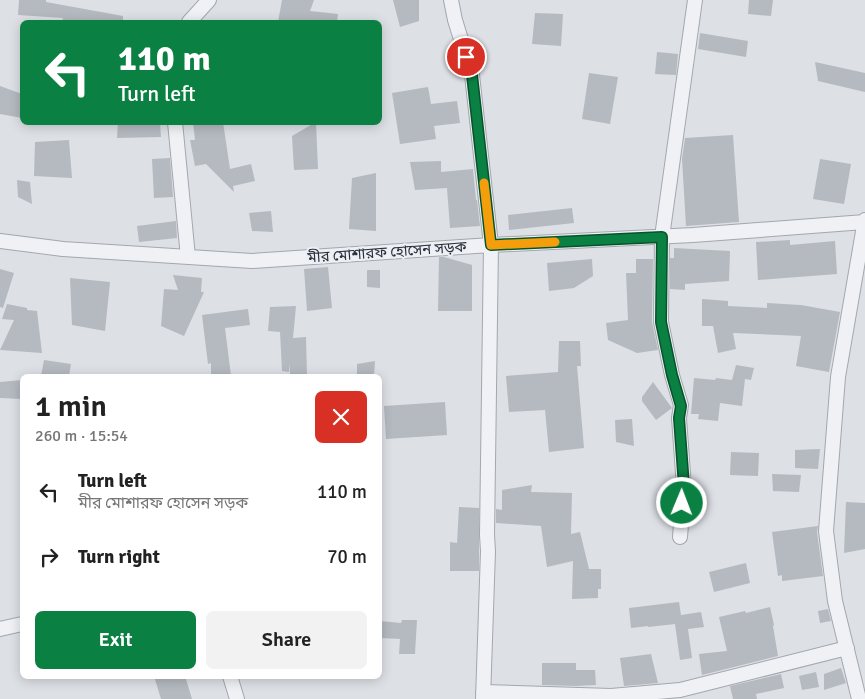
<!DOCTYPE html>
<meta charset="utf-8">
<style>
body{margin:0;font-family:Signika,"Noto Sans Bengali",sans-serif;background:#f2f2f2;color:#222;height:100vh;display:flex;flex-direction:column;font-size:19px;white-space:nowrap}
*{box-sizing:border-box;margin:0}
p{font-size:16px;color:#767676}
.icon{flex:none;width:28px;height:28px;fill:none;stroke:currentColor;stroke-width:2;stroke-linecap:round;stroke-linejoin:round}
.map{position:relative;flex:1;overflow:hidden}
.details{position:absolute;left:20px;top:374px;width:362px;height:305px;display:flex;flex-direction:column;background:#fff;border-radius:8px;box-shadow:0 2px 12px #0003}
.details>*{flex:none}
.banner{position:absolute;left:20px;top:20px;width:362px;height:105px;border-radius:8px;box-shadow:0 2px 12px #0003;background:#0b8043;color:#fff;overflow:hidden}
.pin{position:absolute;display:grid;place-items:center;width:42px;height:42px;color:#fff;margin:-21px;border:2px solid #fff;border-radius:50%;box-shadow:0 1px 5px #0007}
.me{position:absolute;width:55px;margin:-28px;rotate:1deg;stroke-linejoin:round;filter:drop-shadow(0 0 4px #0008)}
.turn{display:flex;align-items:center;gap:18px;height:105px;padding:0 15px;font-size:22px}
.turn .icon{width:65px;height:65px;stroke-width:2.5}
.turn b{display:block;font-size:35px;line-height:42px}
.round{display:grid;place-items:center;flex:none;width:52px;height:52px;border-radius:8px;background:#f2f2f2}
.head{display:flex;align-items:center;justify-content:space-between;height:85px;padding:0 15px}
h1{font-size:30px;font-weight:600;line-height:38px}
.button{display:flex;gap:10px;margin-top:auto;padding:10px 15px}
.button a{flex:1;height:58px;border-radius:8px;background:#0b8043;color:#fff;font-size:20px;font-weight:600;line-height:58px;text-align:center}
.button a+a{background:#f2f2f2;color:#222}
ul{padding:0;list-style:none}
li{display:flex;align-items:center;gap:15px;height:65px;padding:0 15px}
li div{flex:1}
li b{display:block;font-size:19px}
li em{font-style:normal}
.map>svg:first-child{display:block}
.building{fill:#b5bac1}
.lines{fill:none;stroke-linecap:round;stroke-linejoin:round}
.street-casing{stroke:#a3a7ae;stroke-width:16}
.street{stroke:#eff1f4;stroke-width:14}
.route-casing{stroke:#07532c;stroke-width:12}
.route{stroke:#0b8043;stroke-width:9}
.slow{stroke:#f59e0b;stroke-width:9}
.labels{text-anchor:middle;stroke-width:4;stroke-linejoin:round;paint-order:stroke}
.street-label{font-size:15px;fill:#282f3a;stroke:#eceff3}
</style>
<div class="map">
<svg width="865" height="699" viewBox="0 0 865 699">
<rect width="100%" height="100%" fill="#dde0e5"/>
<path class="building" d="M 19,0 L 46,0 L 46,2 L 123,16 L 123,22 L 62,22 L 63,18 L 18,15 Z
M 282,0 L 314,0 L 310,11 L 338,14 L 337,22 L 278,22 Z
M 393,0 L 419,0 L 419,21 L 400,27 Z
M 749,0 L 773,0 L 771,16 L 748,14 Z
M 535,13 L 563,14 L 561,46 L 532,44 Z
M 700,33 L 748,41 L 746,57 L 698,49 Z
M 657,52 L 678,54 L 676,75 L 655,74 Z
M 815,62 L 865,73 L 865,92 L 818,81 Z
M 589,73 L 618,77 L 610,124 L 582,119 Z
M 0,86 L 22,94 L 22,118 L 0,114 Z
M 428,87 L 431,104 L 457,101 L 460,123 L 434,126 L 436,139 L 400,144 L 392,93 Z
M 118,122 L 160,122 L 161,137 L 117,138 Z
M 193,122 L 223,122 L 230,169 L 251,164 L 255,181 L 233,186 L 234,192 L 206,164 L 195,166 L 190,140 L 195,140 Z
M 316,122 L 318,169 L 294,170 L 292,136 Z
M 733,135 L 739,222 L 686,226 L 682,159 L 685,138 Z
M 69,140 L 72,178 L 34,176 L 35,142 Z
M 170,158 L 173,197 L 154,198 L 152,159 Z
M 820,159 L 851,164 L 844,204 L 813,199 Z
M 441,161 L 441,172 L 473,169 L 476,200 L 477,200 L 480,226 L 450,228 L 447,188 L 415,190 L 410,162 Z
M 376,173 L 376,231 L 349,229 L 352,178 Z
M 17,180 L 30,182 L 32,204 L 18,197 Z
M 572,208 L 574,223 L 509,230 L 508,215 Z
M 271,211 L 273,232 L 252,231 L 249,213 Z
M 176,221 L 177,238 L 139,242 L 137,226 Z
M 790,240 L 790,245 L 835,241 L 837,274 L 758,280 L 756,242 Z
M 674,248 L 730,251 L 729,281 L 685,284 L 685,290 L 670,289 L 670,258 L 674,258 Z
M 439,257 L 444,257 L 472,265 L 472,311 L 438,311 Z
M 592,259 L 593,276 L 574,288 L 549,291 L 547,263 Z
M 636,259 L 653,259 L 652,322 L 658,350 L 637,353 L 608,340 L 606,323 L 628,320 L 626,273 L 636,273 Z
M 328,267 L 332,308 L 307,311 L 304,269 Z
M 0,269 L 14,273 L 3,308 L 0,307 Z
M 367,270 L 380,270 L 380,288 L 367,287 Z
M 173,275 L 202,278 L 201,292 L 204,292 L 184,336 L 161,326 L 164,289 L 178,290 Z
M 70,278 L 110,282 L 105,331 L 72,325 Z
M 702,299 L 728,301 L 728,306 L 767,308 L 767,303 L 801,305 L 840,312 L 829,372 L 796,366 L 801,336 L 733,333 L 736,349 L 718,353 L 713,326 L 702,326 Z
M 7,304 L 27,308 L 27,310 L 37,311 L 42,353 L 0,350 L 14,320 L 2,319 Z
M 296,306 L 293,338 L 306,337 L 307,376 L 290,376 L 290,364 L 289,372 L 282,371 L 280,332 L 268,331 L 270,307 Z
M 248,309 L 250,325 L 225,328 L 231,376 L 211,376 L 211,363 L 208,364 L 202,315 Z
M 559,341 L 580,341 L 581,366 L 577,366 L 584,448 L 549,452 L 545,410 L 509,412 L 506,376 L 558,372 Z
M 44,360 L 71,364 L 69,376 L 41,376 Z
M 375,361 L 374,376 L 357,376 L 357,364 Z
M 736,365 L 754,368 L 751,380 L 745,379 L 742,406 L 720,403 L 718,421 L 698,419 L 699,414 L 691,414 L 694,378 L 715,380 L 716,378 L 732,380 Z
M 22,380 L 22,399 L 0,398 L 0,382 Z
M 653,382 L 672,408 L 656,420 L 642,401 L 642,397 Z
M 445,402 L 447,435 L 386,439 L 384,406 Z
M 632,419 L 634,446 L 616,442 L 615,420 Z
M 820,449 L 818,469 L 795,468 L 795,450 Z
M 731,452 L 759,453 L 758,476 L 730,475 Z
M 772,474 L 801,475 L 799,492 L 773,491 Z
M 532,485 L 531,492 L 572,493 L 571,534 L 580,532 L 589,569 L 601,569 L 601,589 L 598,589 L 598,598 L 572,599 L 573,561 L 547,567 L 541,526 L 496,523 L 496,509 L 502,510 L 502,490 Z
M 846,502 L 865,503 L 865,549 L 844,553 Z
M 459,507 L 479,508 L 479,571 L 450,571 L 450,542 L 457,543 Z
M 818,526 L 817,532 L 823,576 L 782,581 L 782,575 L 778,576 L 772,532 Z
M 746,563 L 750,583 L 714,592 L 709,572 Z
M 679,602 L 681,615 L 701,612 L 704,627 L 688,629 L 692,658 L 680,660 L 675,624 L 648,627 L 648,626 L 631,628 L 629,608 Z
M 770,607 L 774,625 L 773,626 L 778,656 L 702,675 L 699,654 L 727,651 L 719,617 L 745,611 L 746,613 Z
M 828,609 L 831,621 L 820,623 L 818,611 Z
M 402,620 L 417,620 L 415,654 L 399,654 L 400,639 L 380,638 L 380,621 L 401,623 Z
M 651,654 L 658,683 L 624,686 L 620,658 Z
M 542,663 L 576,663 L 576,670 L 595,670 L 596,685 L 576,686 L 542,685 Z
M 841,668 L 846,683 L 824,690 L 824,674 Z
M 816,672 L 819,687 L 802,690 L 799,676 Z
M 781,674 L 784,688 L 756,694 L 757,699 L 733,699 L 730,686 Z
M 154,676 L 185,676 L 192,699 L 161,699 Z"/>
<g class="lines">
<defs>
<path id="street" d="M 451,0 L 455,20 L 472,75 L 491,245 L 487,535 L 488,551 L 483,699
M 189,22 L 209,0
M 175,122 L 188,257
M 0,241 L 63,249 L 252,261 L 491,245 L 693,235 L 865,222
M 680,537 L 684,487 L 679,418 L 681,405 L 672,375 L 661,322 L 662,237 L 695,0
M 0,629 L 22,624
M 230,676 L 237,699
M 483,692 L 611,696 L 680,690 L 847,648
M 859,699 L 835,601 L 826,531 L 838,377 L 865,220"/>
</defs>
<use href="#street" class="street-casing"/>
<use href="#street" class="street"/>
</g>
<g class="lines">
<defs>
<path id="route" d="M 466,57 L 472,75 L 491,245 L 662,237 L 661,322 L 672,375 L 681,406 L 679,418 L 684,486 L 682,503"/>
</defs>
<use href="#route" class="route-casing"/>
<use href="#route" class="route"/>
<path class="slow" d="M 484,183 L 491,245 L 555,242"/>
</g>
<g class="labels">
<g class="street-label">
<text transform="translate(387 252) rotate(-4)" y="5">মীর মোশারফ হোসেন সড়ক</text>
</g>
</g>
</svg>
<div class="pin" style="left:466px;top:57px;background:#d93025"><svg class="icon" aria-label="arrive" viewBox="0 0 24 24"><path d="M6 21V4h12l-3 4 3 4H6"/></svg></div>
<svg class="me" style="left:682px;top:503px" viewBox="-20 -20 40 40"><circle r="17" fill="#0b8043" stroke="#fff" stroke-width="3"/><path d="M0-11L8 9 0 5-8 9z" fill="#fff"/></svg>
<div class="banner">
<div class="turn"><svg class="icon" aria-label="left" viewBox="0 0 24 24"><path d="M17 20v-9H6M10 6l-5 5 5 5"/></svg><div><b>110 m</b>Turn left</div></div>
</div>
<section class="details">
<div class="head"><div><h1>1 min</h1><p>260 m · 15:54</p></div><a class="round" style="background:#d93025;color:#fff"><svg class="icon" aria-label="close" viewBox="0 0 24 24"><path d="M6 6l12 12M18 6L6 18"/></svg></a></div>
<ul>
<li><svg class="icon" aria-label="left" viewBox="0 0 24 24"><path d="M17 20v-9H6M10 6l-5 5 5 5"/></svg><div><b>Turn left</b><p>মীর মোশারফ হোসেন সড়ক</p></div><em>110 m</em></li>
<li><svg class="icon" aria-label="right" viewBox="0 0 24 24"><path d="M7 20v-9h11M14 6l5 5-5 5"/></svg><div><b>Turn right</b></div><em>70 m</em></li>
</ul>
<div class="button"><a>Exit</a><a>Share</a></div>
</section>
</div>
